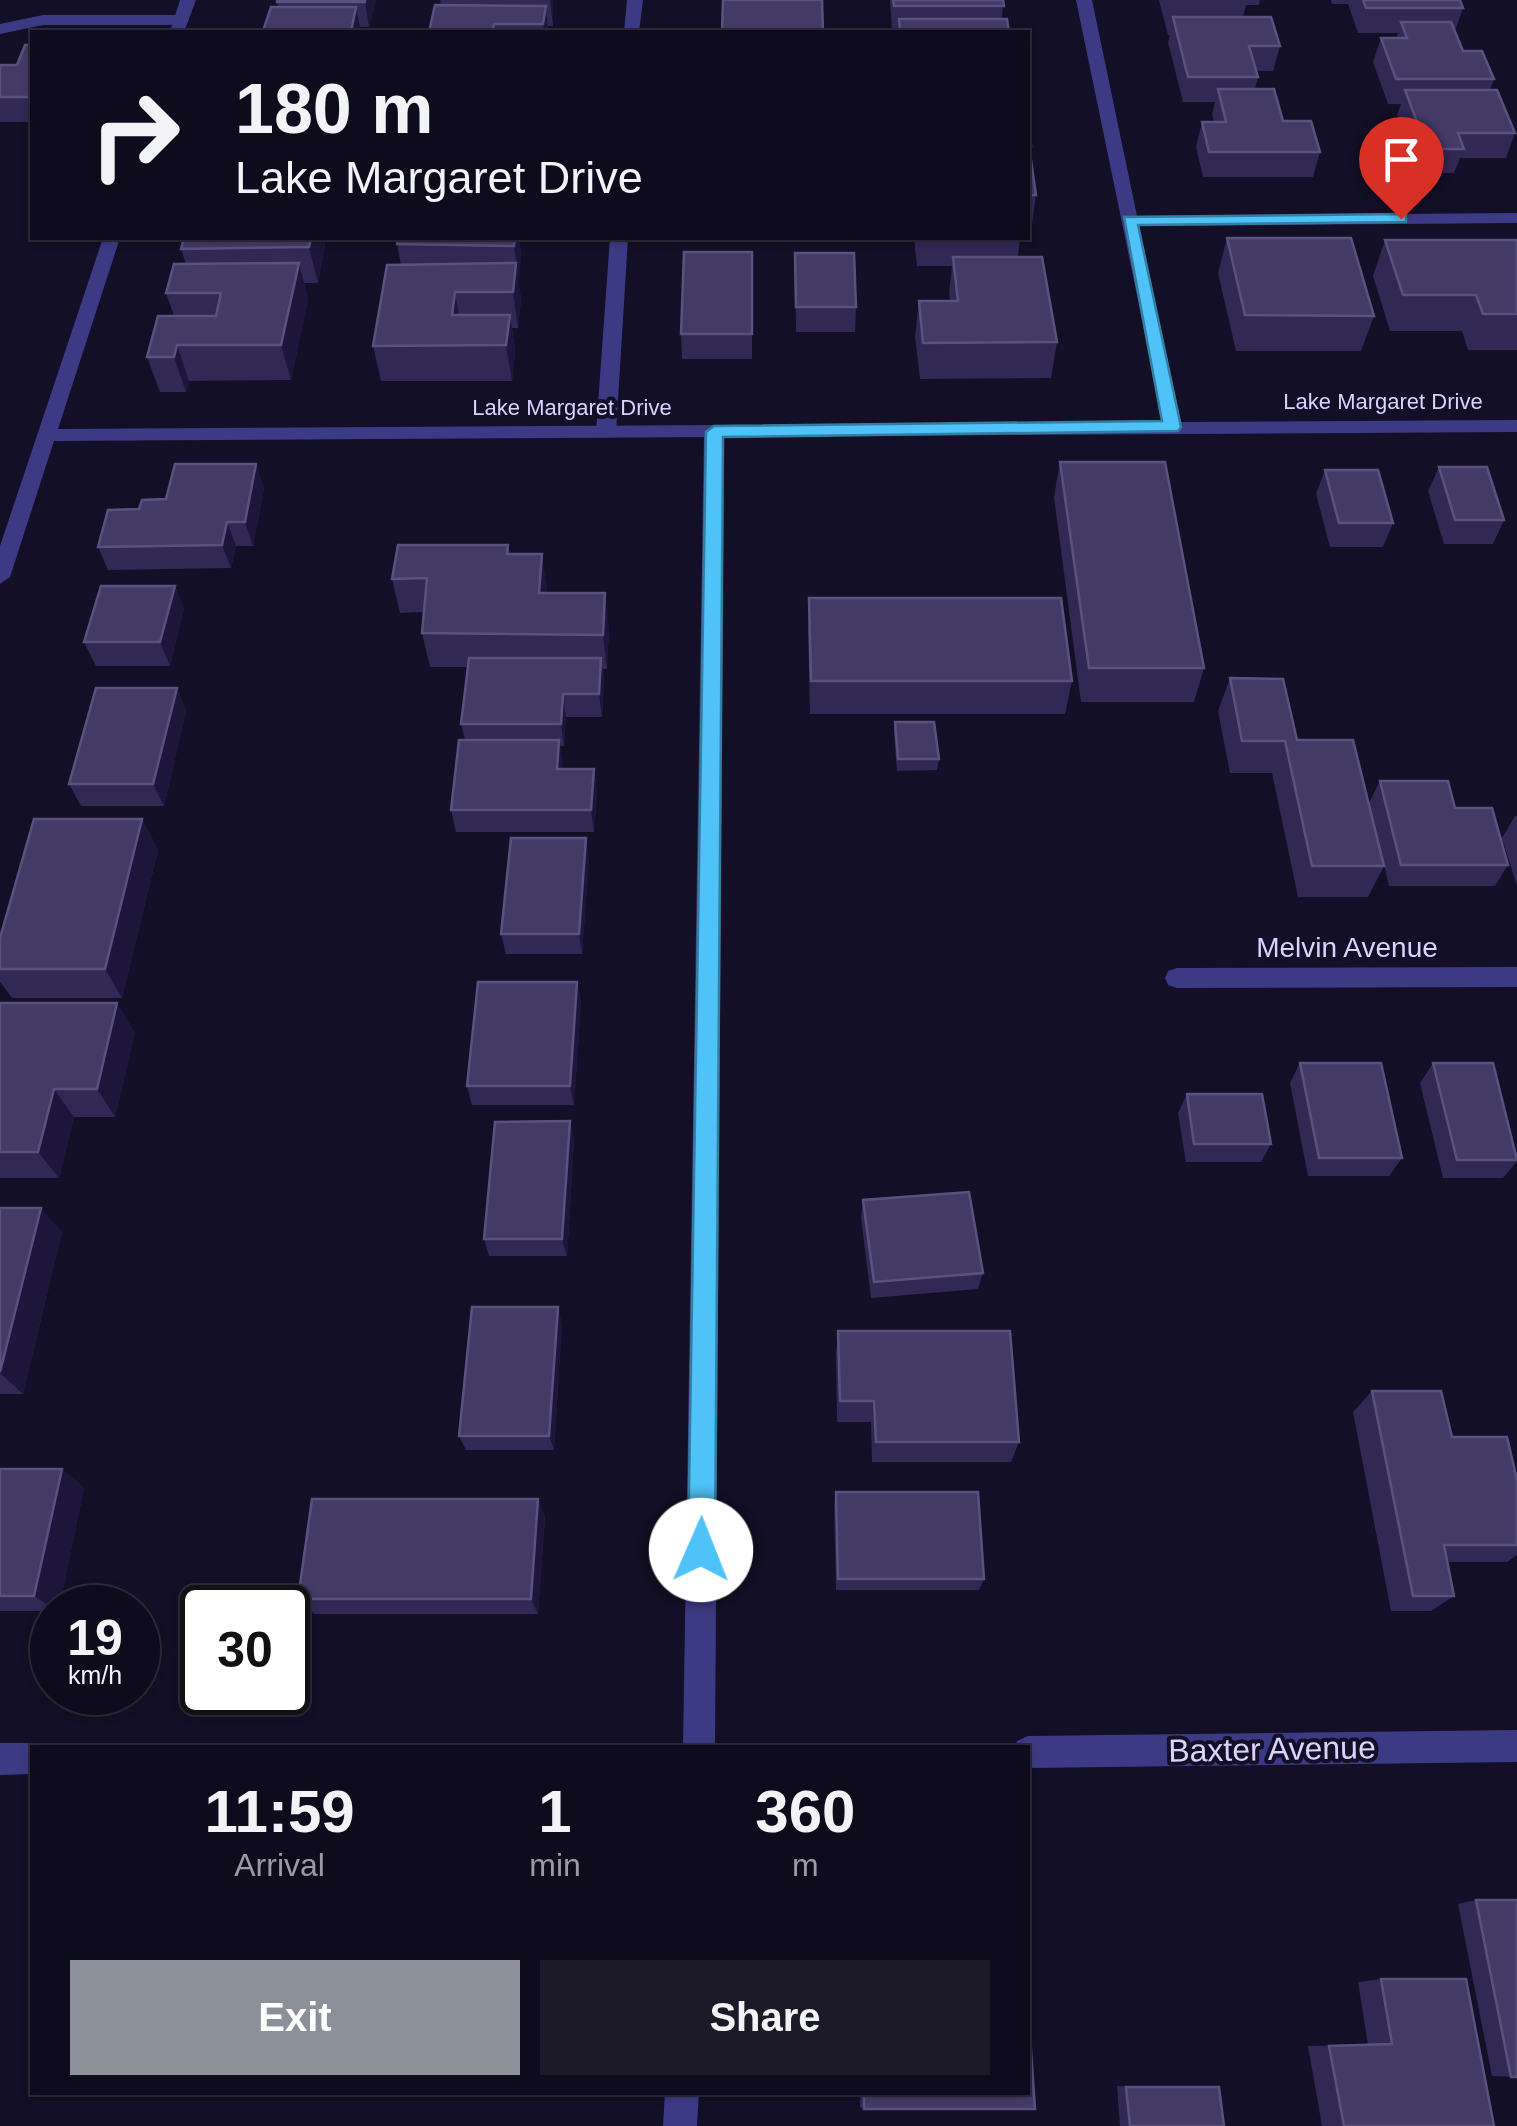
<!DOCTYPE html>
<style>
body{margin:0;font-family:Arial,sans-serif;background:#1c1929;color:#f1f3f6;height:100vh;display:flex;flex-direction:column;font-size:38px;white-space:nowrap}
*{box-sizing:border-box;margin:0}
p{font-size:32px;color:#9b9ba3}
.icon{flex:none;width:55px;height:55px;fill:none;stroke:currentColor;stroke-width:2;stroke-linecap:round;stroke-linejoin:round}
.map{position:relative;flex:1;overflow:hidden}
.details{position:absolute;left:30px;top:1745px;width:1000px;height:350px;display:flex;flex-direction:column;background:#0e0b1c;border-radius:0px;box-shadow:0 2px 8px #0004,0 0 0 2px #2e2b3b}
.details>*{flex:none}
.banner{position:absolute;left:30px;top:30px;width:1000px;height:210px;border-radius:0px;box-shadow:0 2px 8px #0004,0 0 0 2px #2e2b3b;background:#0e0b1c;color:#f1f3f6;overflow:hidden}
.speed{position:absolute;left:30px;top:1585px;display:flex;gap:20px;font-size:50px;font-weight:700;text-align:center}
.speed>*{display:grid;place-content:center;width:130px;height:130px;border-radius:50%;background:#0e0b1c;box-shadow:0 2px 8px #0004,0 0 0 2px #2e2b3b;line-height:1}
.speed small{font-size:25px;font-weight:400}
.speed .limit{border:5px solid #111;border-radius:15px;background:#fff;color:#111}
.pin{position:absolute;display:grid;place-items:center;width:85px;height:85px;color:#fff;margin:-102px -42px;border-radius:50% 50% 50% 0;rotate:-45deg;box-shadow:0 0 10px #0007}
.pin .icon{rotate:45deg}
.me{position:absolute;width:110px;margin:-55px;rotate:1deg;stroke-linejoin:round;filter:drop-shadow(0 0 8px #0008)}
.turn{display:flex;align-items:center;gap:35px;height:210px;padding:0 40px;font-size:45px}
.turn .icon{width:130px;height:130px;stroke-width:2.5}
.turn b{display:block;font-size:70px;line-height:85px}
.eta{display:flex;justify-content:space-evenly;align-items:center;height:170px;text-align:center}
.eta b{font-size:60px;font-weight:700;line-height:70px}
.button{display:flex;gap:20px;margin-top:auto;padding:20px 40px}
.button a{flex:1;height:115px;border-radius:0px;background:#8c9099;color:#fff;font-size:40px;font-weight:700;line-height:115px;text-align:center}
.button a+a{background:#1c1929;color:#f1f3f6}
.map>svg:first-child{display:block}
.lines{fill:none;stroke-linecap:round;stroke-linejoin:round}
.minor{fill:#3d3a85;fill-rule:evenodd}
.tertiary{fill:#3d3a85;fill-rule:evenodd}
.wall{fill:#312854}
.shaded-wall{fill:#1d163a}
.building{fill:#433a66;stroke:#5a527e;stroke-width:2.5}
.route{fill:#4fc3f7;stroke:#337fa1;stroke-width:2.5}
.labels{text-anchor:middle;stroke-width:8;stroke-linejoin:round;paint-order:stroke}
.far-street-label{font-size:22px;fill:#d9d4ff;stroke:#130f26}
.street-label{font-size:28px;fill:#d9d4ff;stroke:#130f26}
.near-street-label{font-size:32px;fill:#d9d4ff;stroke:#130f26}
</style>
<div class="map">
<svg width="1517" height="2126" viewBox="0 0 1517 2126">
<rect width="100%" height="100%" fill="#130f26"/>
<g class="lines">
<path class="minor" d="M 627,0 L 643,0 L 639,32 L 624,32 Z
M 1076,0 L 1092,0 L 1137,216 L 1517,213 L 1517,223 L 1139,226 L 1182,427 L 1179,431 L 1165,431 Z
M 43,15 L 181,15 L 189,20 L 181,25 L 43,25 L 0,34 L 0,24 Z
M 610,238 L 628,238 L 616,432 L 606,438 L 596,432 Z
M 714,426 L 724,432 L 715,1748 L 683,1748 L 704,432 Z
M 1517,967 L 1517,987 L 1177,988 L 1168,985 L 1165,978 L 1168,971 L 1177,968 Z
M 1517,1730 L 1517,1762 L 1028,1768 L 1028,1748 L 1014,1748 L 1017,1741 L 1028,1736 Z
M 0,1743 L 32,1743 L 42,1748 L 32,1748 L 32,1774 L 0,1775 Z
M 665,2092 L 699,2092 L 697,2126 L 663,2126 Z"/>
<path class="tertiary" d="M 180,0 L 196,0 L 184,32 L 170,32 Z
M 103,238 L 120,238 L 58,429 L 1517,420 L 1517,432 L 54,441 L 10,577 L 0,584 L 0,546 Z"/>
</g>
<path class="wall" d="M 376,0 L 369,27 L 360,27 L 361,32 L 263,32 L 278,7 L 277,2 Z
M 440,0 L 553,0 L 553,26 L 548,26 L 548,32 L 429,32 L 441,5 Z
M 890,0 L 1003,0 L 1002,19 L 1009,32 L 898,32 L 898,31 L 892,31 Z
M 1159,0 L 1260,0 L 1259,5 L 1246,5 L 1243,17 L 1280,46 L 1273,71 L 1256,71 L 1258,77 L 1255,89 L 1283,121 L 1320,152 L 1313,177 L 1203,177 L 1196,147 L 1202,122 L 1214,122 L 1212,114 L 1215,102 L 1183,102 L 1168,42 L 1170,35 L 1168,35 Z
M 1331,0 L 1460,0 L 1463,8 L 1455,31 L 1463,51 L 1494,79 L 1490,90 L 1515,133 L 1506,158 L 1460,158 L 1454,173 L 1418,173 L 1397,115 L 1401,104 L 1388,104 L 1373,62 L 1381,38 L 1396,38 L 1398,33 L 1358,33 L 1348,4 L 1332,4 Z
M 32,45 L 32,122 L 0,122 L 0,65 L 17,65 Z
M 1028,125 L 1031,146 L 1029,160 L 1036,195 L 1031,231 L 1028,231 Z
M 326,238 L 318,283 L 304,283 L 308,299 L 291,380 L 189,381 L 186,392 L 160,392 L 147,357 L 174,316 L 166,293 L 186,264 L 181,249 Z
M 519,238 L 521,256 L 518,281 L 521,299 L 518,328 L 512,328 L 515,351 L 512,381 L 381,381 L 373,346 L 401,265 L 397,244 Z
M 914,238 L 1020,238 L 1018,257 L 1057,342 L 1051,378 L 920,379 L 915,337 L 919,301 L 950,301 L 949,293 L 952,266 L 917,266 Z
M 1227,238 L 1374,316 L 1361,351 L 1236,351 L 1218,273 Z
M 1385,240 L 1517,240 L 1517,350 L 1468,350 L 1462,331 L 1390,331 L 1373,276 Z
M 752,252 L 752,359 L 682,359 L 681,334 Z
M 795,253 L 856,307 L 855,332 L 796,332 Z
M 1060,462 L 1204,668 L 1194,702 L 1081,702 L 1054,497 Z
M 256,464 L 264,489 L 253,546 L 236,546 L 231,568 L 108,570 L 98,547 L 139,509 Z
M 1439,467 L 1504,520 L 1493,544 L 1444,544 L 1428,491 Z
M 1325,470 L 1393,523 L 1383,547 L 1330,547 L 1316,494 Z
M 508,545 L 510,554 L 547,589 L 547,593 L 609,627 L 607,669 L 603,669 L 604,681 L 602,717 L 566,717 L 564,746 L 560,746 L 562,769 L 594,769 L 597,791 L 594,832 L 456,832 L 451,810 L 465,740 L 461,724 L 468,667 L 430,667 L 422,633 L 424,612 L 400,613 L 392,579 Z
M 175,586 L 184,609 L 170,666 L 96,666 L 84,642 Z
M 809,598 L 1072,681 L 1065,714 L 810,714 L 808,632 Z
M 1230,678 L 1297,740 L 1384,866 L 1368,897 L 1298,897 L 1272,773 L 1230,773 L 1218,711 Z
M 177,688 L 186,711 L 164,806 L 81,806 L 69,784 Z
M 895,722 L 939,759 L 937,770 L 897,771 L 894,734 Z
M 1380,781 L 1455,808 L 1508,865 L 1495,886 L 1389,886 L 1369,803 Z
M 1515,816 L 1517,816 L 1517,886 L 1502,838 Z
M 142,819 L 158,850 L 122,998 L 12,998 L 0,982 L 0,938 Z
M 586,838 L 589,859 L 582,954 L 506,954 L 501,934 Z
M 577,982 L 581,1002 L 574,1105 L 472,1105 L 467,1086 Z
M 0,1003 L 135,1032 L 115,1117 L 74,1117 L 59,1178 L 0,1178 Z
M 1300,1063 L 1402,1158 L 1389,1176 L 1308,1176 L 1290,1083 Z
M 1433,1063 L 1517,1155 L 1517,1161 L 1503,1178 L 1443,1178 L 1420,1083 Z
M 1187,1094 L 1271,1144 L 1261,1162 L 1186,1162 L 1178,1113 Z
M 570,1121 L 574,1140 L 567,1256 L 489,1256 L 484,1239 Z
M 863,1200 L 983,1273 L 978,1289 L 871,1298 L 861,1218 Z
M 0,1208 L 62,1232 L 23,1394 L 0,1394 Z
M 562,1323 L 554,1450 L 466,1450 L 459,1436 Z
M 838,1331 L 1019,1442 L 1011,1462 L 872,1462 L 871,1422 L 837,1422 L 836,1353 Z
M 1372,1391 L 1452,1437 L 1517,1480 L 1517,1555 L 1507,1562 L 1447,1562 L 1454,1596 L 1431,1611 L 1391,1611 L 1353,1412 Z
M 0,1469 L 62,1469 L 84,1488 L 59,1608 L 52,1608 L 52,1611 L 0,1611 Z
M 836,1492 L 984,1579 L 979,1590 L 836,1590 L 834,1505 Z
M 538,1499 L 545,1517 L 538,1614 L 314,1614 L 298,1599 Z
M 1476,1900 L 1517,2077 L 1492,2076 L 1458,1904 Z
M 1381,1979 L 1494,2126 L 1322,2126 L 1308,2046 L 1368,2045 L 1358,1982 Z
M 1117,2086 L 1219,2087 L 1224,2126 L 1120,2126 Z
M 860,2092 L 1028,2092 L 864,2109 L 860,2107 Z"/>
<path class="shaded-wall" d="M 365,0 L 376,0 L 369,27 L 365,2 Z
M 550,0 L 553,0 L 553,26 Z
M 546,6 L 548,32 L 544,32 L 543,24 Z
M 356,7 L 361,32 L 351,32 Z
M 311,238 L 326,238 L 318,283 L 309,247 Z
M 515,238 L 519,238 L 521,256 L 519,281 L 514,246 Z
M 299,263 L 308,299 L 291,380 L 281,345 Z
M 516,263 L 521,299 L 518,328 L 513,292 Z
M 455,292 L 461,328 L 452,315 Z
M 510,315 L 515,351 L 512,381 L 506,345 Z
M 177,345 L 189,381 L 186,392 L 174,357 Z
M 256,464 L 264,489 L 253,546 L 245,522 Z
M 227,522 L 236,546 L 231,568 L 222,545 Z
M 542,554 L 547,589 L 544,627 L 539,593 Z
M 175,586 L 184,609 L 170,666 L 160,642 Z
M 605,593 L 609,627 L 607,669 L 603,635 Z
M 601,658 L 604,681 L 602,717 L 599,694 Z
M 177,688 L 186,711 L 164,806 L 153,784 Z
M 563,694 L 566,717 L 564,746 L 561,724 Z
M 559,740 L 563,762 L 560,791 L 557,769 Z
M 594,769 L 597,791 L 594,832 L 591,810 Z
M 142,819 L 158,850 L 122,998 L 105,969 Z
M 586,838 L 589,859 L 582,954 L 579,934 Z
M 577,982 L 581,1002 L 574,1105 L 570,1086 Z
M 117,1003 L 135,1032 L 115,1117 L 97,1089 Z
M 54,1089 L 74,1117 L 59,1178 L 38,1152 Z
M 570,1121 L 574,1140 L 567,1256 L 562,1239 Z
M 41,1208 L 62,1232 L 23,1394 L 0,1373 Z
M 558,1307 L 562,1323 L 554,1450 L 549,1436 Z
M 62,1469 L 84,1488 L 59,1608 L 53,1608 L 34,1596 Z
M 538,1499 L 545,1517 L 538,1614 L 531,1599 Z"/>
<path class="building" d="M 277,0 L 365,0 L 365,2 L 277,2 Z
M 723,0 L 822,0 L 823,32 L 722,32 Z
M 893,0 L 1003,0 L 1004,6 L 894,6 Z
M 1363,0 L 1460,0 L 1463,8 L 1366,8 Z
M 435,5 L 546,6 L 543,24 L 494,24 L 492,32 L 429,32 Z
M 271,7 L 356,7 L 351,32 L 263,31 Z
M 1173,17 L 1271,17 L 1280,46 L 1249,46 L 1258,77 L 1188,77 Z
M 899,19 L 1007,19 L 1009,32 L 900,32 Z
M 1401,22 L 1451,22 L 1463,51 L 1482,51 L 1494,79 L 1396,79 L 1381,38 L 1407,38 Z
M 25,45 L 32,45 L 32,97 L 0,97 L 0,65 L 17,65 Z
M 1218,89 L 1274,89 L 1283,121 L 1311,121 L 1320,152 L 1209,152 L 1202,122 L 1226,122 Z
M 1405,90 L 1497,90 L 1515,133 L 1458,133 L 1464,149 L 1427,149 Z
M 1028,125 L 1031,146 L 1028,146 Z
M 1028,160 L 1031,160 L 1036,195 L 1028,195 Z
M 184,238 L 311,238 L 309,247 L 181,249 Z
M 398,238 L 515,238 L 514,246 L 397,244 Z
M 1227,238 L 1351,238 L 1374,316 L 1245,315 Z
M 1385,240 L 1517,240 L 1517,314 L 1483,314 L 1476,295 L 1403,295 Z
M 684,252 L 752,252 L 752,334 L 681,334 Z
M 795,253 L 854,253 L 856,307 L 796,307 Z
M 953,257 L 1042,257 L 1057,342 L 923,343 L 919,301 L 958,301 Z
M 299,263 L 281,345 L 177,345 L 174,357 L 147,357 L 158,316 L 216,316 L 221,293 L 166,293 L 174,264 Z
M 516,263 L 513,292 L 455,292 L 452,315 L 510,315 L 506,345 L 373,346 L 387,265 Z
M 1060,462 L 1165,462 L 1204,668 L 1089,668 Z
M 175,464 L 256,464 L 245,522 L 227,522 L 222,545 L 98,547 L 108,510 L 139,509 L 142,500 L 166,499 Z
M 1439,467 L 1487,467 L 1504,520 L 1455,520 Z
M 1325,470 L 1378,470 L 1393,523 L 1339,523 Z
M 398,545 L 508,545 L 507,554 L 542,554 L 539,593 L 605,593 L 603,635 L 422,633 L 427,578 L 392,579 Z
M 101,586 L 175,586 L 160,642 L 84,642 Z
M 809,598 L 1061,598 L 1072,681 L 811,681 Z
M 469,658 L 601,658 L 599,694 L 563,694 L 561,724 L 461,724 Z
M 1230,678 L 1283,679 L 1297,740 L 1353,740 L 1384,866 L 1312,866 L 1285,741 L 1242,741 Z
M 96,688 L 177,688 L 153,784 L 69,784 Z
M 895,722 L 934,722 L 939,759 L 898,759 Z
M 459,740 L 559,740 L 557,769 L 594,769 L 591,810 L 451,810 Z
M 1380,781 L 1448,781 L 1455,808 L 1492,808 L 1508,865 L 1401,865 Z
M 34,819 L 142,819 L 105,969 L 0,969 L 0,938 Z
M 511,838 L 586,838 L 579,934 L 501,934 Z
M 478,982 L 577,982 L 570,1086 L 467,1086 Z
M 0,1003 L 117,1003 L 97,1089 L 54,1089 L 38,1152 L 0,1152 Z
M 1300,1063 L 1381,1063 L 1402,1158 L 1319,1158 Z
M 1433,1063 L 1493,1063 L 1517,1160 L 1457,1160 Z
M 1187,1094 L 1262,1094 L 1271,1144 L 1194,1144 Z
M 570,1121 L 562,1239 L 484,1239 L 495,1122 Z
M 969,1192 L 983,1273 L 874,1282 L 863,1200 Z
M 0,1208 L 41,1208 L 0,1372 Z
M 472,1307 L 558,1307 L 549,1436 L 459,1436 Z
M 838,1331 L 1010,1331 L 1019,1442 L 876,1442 L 874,1401 L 840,1401 Z
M 1372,1391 L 1441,1391 L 1452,1437 L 1507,1437 L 1517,1480 L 1517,1545 L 1444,1545 L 1454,1596 L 1413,1596 Z
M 0,1469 L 62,1469 L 34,1596 L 0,1596 Z
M 836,1492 L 978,1492 L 984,1579 L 838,1579 Z
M 312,1499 L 538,1499 L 531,1599 L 298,1599 Z
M 1476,1900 L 1517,1900 L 1517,2077 L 1511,2077 Z
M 1381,1979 L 1466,1979 L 1494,2126 L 1344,2126 L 1329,2046 L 1392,2044 Z
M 1028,2006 L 1035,2109 L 864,2109 L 864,2092 L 1028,2092 Z
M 1126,2087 L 1219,2087 L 1224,2126 L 1130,2126 Z"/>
<path class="route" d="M 1401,214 L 1406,215 L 1406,222 L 1138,225 L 1181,427 L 1178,431 L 723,437 L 715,1550 L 711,1560 L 701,1564 L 692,1560 L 688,1550 L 706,432 L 714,426 L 1162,421 L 1124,217 Z"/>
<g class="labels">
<g class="far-street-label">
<text x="1383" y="409">Lake Margaret Drive</text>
<text x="572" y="415">Lake Margaret Drive</text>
</g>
<g class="street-label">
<text x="1347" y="957">Melvin Avenue</text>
</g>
<g class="near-street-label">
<text transform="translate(1272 1749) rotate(-1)" y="11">Baxter Avenue</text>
</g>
</g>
</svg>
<div class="speed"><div>19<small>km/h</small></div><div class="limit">30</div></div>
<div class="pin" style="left:1401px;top:219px;background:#d93025"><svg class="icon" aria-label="arrive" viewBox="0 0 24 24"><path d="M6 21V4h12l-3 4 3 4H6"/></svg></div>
<svg class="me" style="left:701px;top:1550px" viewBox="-20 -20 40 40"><circle r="19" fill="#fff"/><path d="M0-13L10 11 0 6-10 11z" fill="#4fc3f7"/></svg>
<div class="banner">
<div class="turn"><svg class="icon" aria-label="right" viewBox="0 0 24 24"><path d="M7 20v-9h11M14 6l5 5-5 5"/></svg><div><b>180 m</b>Lake Margaret Drive</div></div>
</div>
<section class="details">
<div class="eta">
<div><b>11:59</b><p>Arrival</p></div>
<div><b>1</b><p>min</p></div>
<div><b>360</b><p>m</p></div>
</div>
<div class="button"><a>Exit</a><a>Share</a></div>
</section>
</div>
